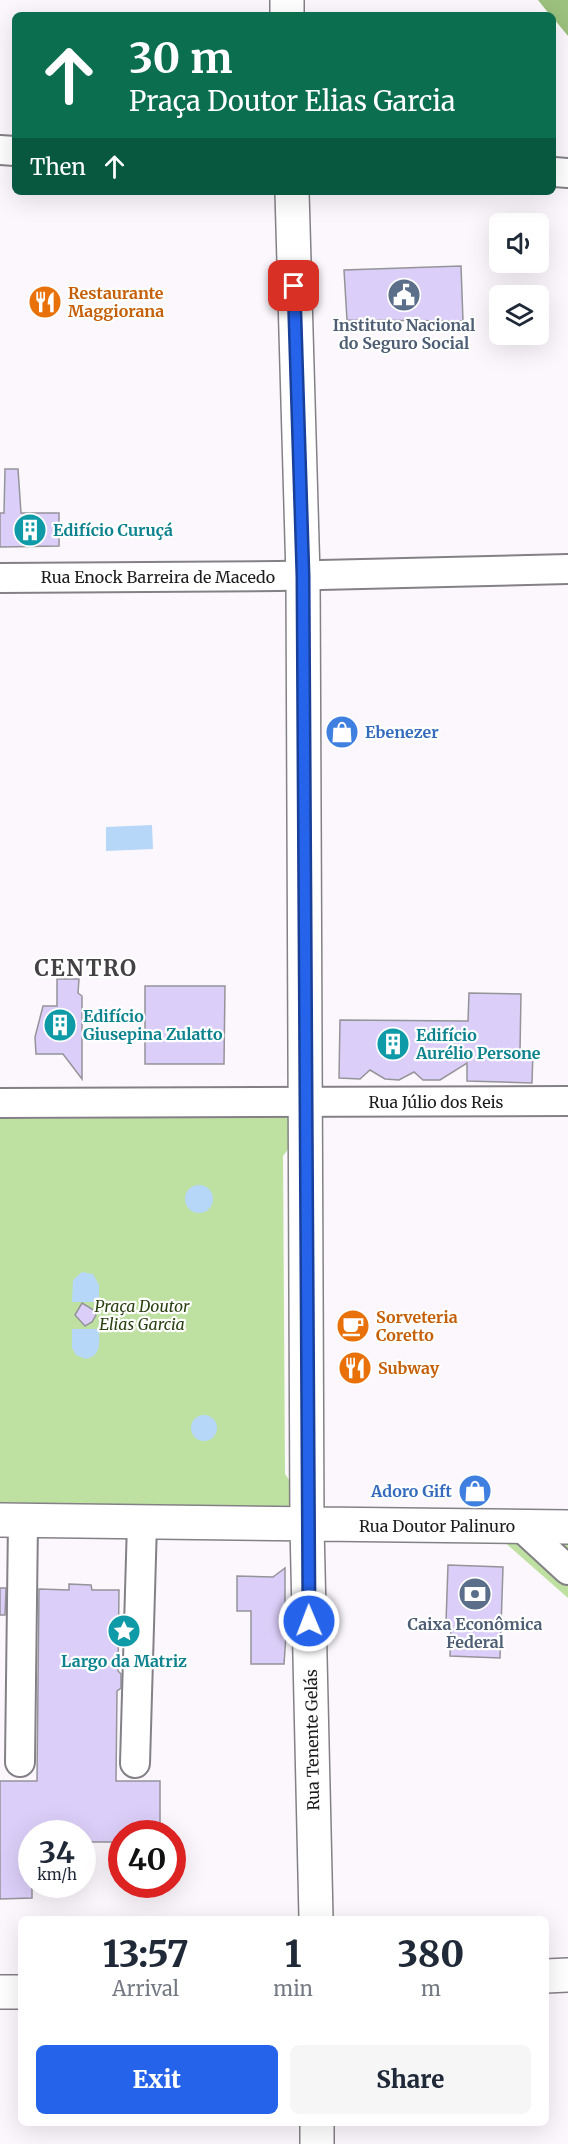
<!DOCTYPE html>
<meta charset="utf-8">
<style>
body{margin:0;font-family:Merriweather,serif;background:#f6f6f7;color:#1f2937;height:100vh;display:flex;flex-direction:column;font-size:22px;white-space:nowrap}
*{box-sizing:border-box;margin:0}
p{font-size:20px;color:#747a83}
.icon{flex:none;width:33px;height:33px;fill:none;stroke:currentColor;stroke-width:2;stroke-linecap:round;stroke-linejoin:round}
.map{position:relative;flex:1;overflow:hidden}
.drawer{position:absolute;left:18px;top:1916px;width:531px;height:210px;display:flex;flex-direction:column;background:#fff;border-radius:9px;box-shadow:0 6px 24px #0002}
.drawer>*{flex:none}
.top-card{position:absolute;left:12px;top:12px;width:544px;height:183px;border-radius:9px;box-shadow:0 6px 24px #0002;background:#0b6e4f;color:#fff;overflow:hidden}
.fabs{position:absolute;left:489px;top:213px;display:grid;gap:12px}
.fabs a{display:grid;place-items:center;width:60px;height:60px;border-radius:9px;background:#fff;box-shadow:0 6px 24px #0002;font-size:30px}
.speed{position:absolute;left:18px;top:1820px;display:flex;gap:12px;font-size:30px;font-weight:700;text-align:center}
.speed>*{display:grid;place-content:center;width:78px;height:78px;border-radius:50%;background:#fff;box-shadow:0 6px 24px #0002;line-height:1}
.speed small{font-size:15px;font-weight:400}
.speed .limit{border:9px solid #d22;background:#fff;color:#111}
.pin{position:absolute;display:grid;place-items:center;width:51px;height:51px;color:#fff;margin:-26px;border-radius:12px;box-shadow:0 3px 9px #0006}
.me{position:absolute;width:66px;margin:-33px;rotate:359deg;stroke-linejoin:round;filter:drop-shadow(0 0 4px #0008)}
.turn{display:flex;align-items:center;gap:21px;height:126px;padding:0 18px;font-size:27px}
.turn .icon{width:78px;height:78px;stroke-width:2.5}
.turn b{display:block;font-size:42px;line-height:51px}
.then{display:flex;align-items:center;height:57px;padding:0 18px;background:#0003;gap:12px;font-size:22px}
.eta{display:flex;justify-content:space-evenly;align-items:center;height:102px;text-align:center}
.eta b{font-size:36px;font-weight:800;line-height:42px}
.action{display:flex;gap:12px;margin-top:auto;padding:12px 18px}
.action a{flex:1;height:69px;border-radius:9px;background:#2563eb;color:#fff;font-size:24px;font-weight:800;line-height:69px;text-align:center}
.action a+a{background:#f6f6f7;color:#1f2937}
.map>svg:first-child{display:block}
.green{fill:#bee0a1}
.forest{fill:#9cc07d}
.water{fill:#b7d7f9}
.building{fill:#dbcef8;stroke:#959499;stroke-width:1.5}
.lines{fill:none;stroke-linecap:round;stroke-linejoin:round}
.street-casing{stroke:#848186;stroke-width:32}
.secondary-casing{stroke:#848186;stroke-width:36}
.street{stroke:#fff;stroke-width:28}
.secondary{stroke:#fff;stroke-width:33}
.route-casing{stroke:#184099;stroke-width:15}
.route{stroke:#2563eb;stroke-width:10}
.labels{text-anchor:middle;stroke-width:4.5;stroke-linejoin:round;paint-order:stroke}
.food-label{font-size:16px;font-weight:bold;fill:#c56008;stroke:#fff;text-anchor:start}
.service-label{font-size:16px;font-weight:bold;fill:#4e5e75;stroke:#fff}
.culture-label{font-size:16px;font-weight:bold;fill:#0d838f;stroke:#fff;text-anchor:start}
.street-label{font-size:16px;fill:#1c1b1d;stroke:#fff}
.shop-label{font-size:16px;font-weight:bold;fill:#366cbe;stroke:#fff;text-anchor:start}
.park-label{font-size:16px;font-style:italic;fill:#2a4111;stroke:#fff}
.district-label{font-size:22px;font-weight:bold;letter-spacing:1.5px;fill:#444145;stroke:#fff}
</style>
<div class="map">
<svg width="568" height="2144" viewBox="0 0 568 2144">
<rect width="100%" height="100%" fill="#fbf7fd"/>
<path class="green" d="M 255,1108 L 289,1110 L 292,1144 L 283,1156 L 285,1474 L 294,1487 L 293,1510 L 0,1503 L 0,1119 L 243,1117 Z
M 501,1539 L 568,1542 L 568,1598 Z"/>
<path class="forest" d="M 538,0 L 568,0 L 568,36 L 554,19 L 554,15 L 550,15 Z"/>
<path class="water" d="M 152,825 L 153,849 L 106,851 L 106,827 Z
M185 1199a14 14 0 1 1 28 0a14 14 0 1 1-28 0Z
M 82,1272 L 93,1274 L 99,1285 L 99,1302 L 72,1302 L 73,1280 Z
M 72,1329 L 99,1329 C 99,1342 102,1356 86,1359 L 76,1355 L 72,1348 Z
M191 1428a13 13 0 1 1 26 0a13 13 0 1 1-26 0Z"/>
<path class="building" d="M 461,266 L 463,321 L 347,320 L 344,270 Z
M 5,469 L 18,469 L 21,513 L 59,513 L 59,546 L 0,547 L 0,513 L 4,513 Z
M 57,979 L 79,979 L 78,993 L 82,996 L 82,1079 L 63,1054 L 36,1054 L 35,1037 L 43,1006 L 57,1006 Z
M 145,986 L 225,986 L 224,1064 L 145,1064 Z
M 469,993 L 521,994 L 520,1051 L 533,1051 L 532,1083 L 467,1081 L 467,1063 L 440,1080 L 423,1080 L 414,1072 L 399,1080 L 385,1079 L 370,1070 L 360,1079 L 339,1078 L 340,1020 L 468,1021 Z
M 82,1303 L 92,1309 L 96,1315 L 92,1322 L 85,1326 L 75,1315 Z
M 448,1565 L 503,1567 L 500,1658 L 450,1656 L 451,1622 L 446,1622 Z
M 285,1568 L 285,1610 L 290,1610 L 290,1635 L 286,1635 L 284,1664 L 251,1664 L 251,1611 L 237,1611 L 237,1576 L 273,1577 Z
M 69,1584 L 91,1585 L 92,1590 L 119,1590 L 118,1671 L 121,1674 L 121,1688 L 117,1691 L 116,1781 L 160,1781 L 160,1833 L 122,1833 L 122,1842 L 82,1842 L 82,1833 L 32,1833 L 32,1898 L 0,1899 L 0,1781 L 37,1781 L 39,1589 L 69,1590 Z
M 0,1588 L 6,1588 L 5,1615 L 0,1615 Z"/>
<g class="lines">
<defs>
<path id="street" d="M 0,150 L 15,151
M 554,172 L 568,173
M 0,578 L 278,576 L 568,569
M 0,1103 L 568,1101
M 519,1525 L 568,1570
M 20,1762 L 23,1521
M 135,1763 L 142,1523"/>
<path id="secondary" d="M 287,0 L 287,15
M 292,192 L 303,576 L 307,1526 L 316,1918
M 0,1520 L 568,1527
M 546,1976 L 568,1975
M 0,1992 L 21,1992
M 317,2144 L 317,2122"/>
</defs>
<use href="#street" class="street-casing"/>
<use href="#secondary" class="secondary-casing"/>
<use href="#street" class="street"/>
<use href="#secondary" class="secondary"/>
</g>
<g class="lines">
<defs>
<path id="route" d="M 294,286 L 303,576 L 309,1621"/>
</defs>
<use href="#route" class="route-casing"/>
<use href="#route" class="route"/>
</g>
<defs>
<symbol id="civic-disc" viewBox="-11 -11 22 22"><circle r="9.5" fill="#5c6f8a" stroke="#fff"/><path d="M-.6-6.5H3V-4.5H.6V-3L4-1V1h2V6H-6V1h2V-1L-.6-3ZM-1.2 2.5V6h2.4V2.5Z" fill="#fff"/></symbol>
<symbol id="restaurant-disc" viewBox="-11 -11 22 22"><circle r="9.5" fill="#e8710a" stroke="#fff"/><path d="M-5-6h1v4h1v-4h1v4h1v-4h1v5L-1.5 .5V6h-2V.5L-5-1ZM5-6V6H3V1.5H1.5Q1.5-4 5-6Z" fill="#fff"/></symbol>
<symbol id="building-disc" viewBox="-11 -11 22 22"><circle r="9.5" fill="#0f9aa8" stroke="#fff"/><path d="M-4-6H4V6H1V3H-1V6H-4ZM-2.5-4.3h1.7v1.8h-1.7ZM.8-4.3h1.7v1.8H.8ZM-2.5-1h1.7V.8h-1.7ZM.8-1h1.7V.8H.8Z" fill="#fff"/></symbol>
<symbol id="shop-disc" viewBox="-11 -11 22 22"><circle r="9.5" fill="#3f7fe0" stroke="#fff"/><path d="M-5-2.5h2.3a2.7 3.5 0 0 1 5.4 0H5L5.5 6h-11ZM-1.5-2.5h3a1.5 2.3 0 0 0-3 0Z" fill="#fff"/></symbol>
<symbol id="cafe-disc" viewBox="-11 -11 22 22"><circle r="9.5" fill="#e8710a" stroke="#fff"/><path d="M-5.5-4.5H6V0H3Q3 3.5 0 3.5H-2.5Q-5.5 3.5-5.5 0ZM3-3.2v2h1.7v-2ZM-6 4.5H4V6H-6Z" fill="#fff"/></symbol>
<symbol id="bank-disc" viewBox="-11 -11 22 22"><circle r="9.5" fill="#5c6f8a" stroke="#fff"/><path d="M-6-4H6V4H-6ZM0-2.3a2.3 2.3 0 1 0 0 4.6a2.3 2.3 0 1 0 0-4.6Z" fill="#fff"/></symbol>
<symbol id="sight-disc" viewBox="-11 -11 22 22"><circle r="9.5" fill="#0f9aa8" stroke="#fff"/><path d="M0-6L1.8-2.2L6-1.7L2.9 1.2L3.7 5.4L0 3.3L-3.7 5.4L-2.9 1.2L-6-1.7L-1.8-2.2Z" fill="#fff"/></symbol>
</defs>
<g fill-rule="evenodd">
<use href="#civic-disc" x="385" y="276" width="38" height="38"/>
<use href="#restaurant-disc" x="26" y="283" width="38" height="38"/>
<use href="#building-disc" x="11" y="511" width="38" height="38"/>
<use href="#shop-disc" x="323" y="713" width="38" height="38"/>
<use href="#building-disc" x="41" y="1006" width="38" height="38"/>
<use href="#building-disc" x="374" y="1025" width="38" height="38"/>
<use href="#cafe-disc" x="334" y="1307" width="38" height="38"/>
<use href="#restaurant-disc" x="336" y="1349" width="38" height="38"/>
<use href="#shop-disc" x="456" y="1472" width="38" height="38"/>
<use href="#bank-disc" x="456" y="1575" width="38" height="38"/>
<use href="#sight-disc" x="105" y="1612" width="38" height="38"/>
</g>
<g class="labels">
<g class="food-label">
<text x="68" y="299">Restaurante<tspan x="68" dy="18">Maggiorana</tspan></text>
<text x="376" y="1323">Sorveteria<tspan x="376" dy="18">Coretto</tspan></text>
<text x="378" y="1374">Subway</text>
</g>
<g class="service-label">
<text x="404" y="331">Instituto Nacional<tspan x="404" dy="18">do Seguro Social</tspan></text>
<text x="475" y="1630">Caixa Econômica<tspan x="475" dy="18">Federal</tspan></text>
</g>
<g class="culture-label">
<text x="53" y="536">Edifício Curuçá</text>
<text x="83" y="1022">Edifício<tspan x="83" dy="18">Giusepina Zulatto</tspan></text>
<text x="416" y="1041">Edifício<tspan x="416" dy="18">Aurélio Persone</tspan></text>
<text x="124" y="1667" text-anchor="middle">Largo da Matriz</text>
</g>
<g class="street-label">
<text x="158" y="583">Rua Enock Barreira de Macedo</text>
<text x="436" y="1108">Rua Júlio dos Reis</text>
<text x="437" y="1532">Rua Doutor Palinuro</text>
<text transform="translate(312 1740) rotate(-91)" y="6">Rua Tenente Gelás</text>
</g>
<g class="shop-label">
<text x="365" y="738">Ebenezer</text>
<text x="452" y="1497" text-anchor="end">Adoro Gift</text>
</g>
<g class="park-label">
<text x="142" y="1312">Praça Doutor<tspan x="142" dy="18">Elias Garcia</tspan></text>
</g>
<g class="district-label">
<text x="86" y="976">CENTRO</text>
</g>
</g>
</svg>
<div class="fabs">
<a><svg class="icon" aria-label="sound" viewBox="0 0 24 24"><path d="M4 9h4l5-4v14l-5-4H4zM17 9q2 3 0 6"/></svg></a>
<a><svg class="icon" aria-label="layers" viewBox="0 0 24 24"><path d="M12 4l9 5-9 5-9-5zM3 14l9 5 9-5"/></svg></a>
</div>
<div class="speed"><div>34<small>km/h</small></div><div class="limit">40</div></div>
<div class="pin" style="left:294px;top:286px;background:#d93025"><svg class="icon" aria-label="arrive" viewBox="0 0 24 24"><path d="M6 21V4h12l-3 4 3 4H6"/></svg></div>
<svg class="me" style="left:309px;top:1621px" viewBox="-20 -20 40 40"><circle r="17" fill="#2563eb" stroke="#fff" stroke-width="3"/><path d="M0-11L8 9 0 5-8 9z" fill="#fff"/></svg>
<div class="top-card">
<div class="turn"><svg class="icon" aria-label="ahead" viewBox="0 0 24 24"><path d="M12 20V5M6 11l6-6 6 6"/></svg><div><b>30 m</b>Praça Doutor Elias Garcia</div></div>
<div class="then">Then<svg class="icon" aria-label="ahead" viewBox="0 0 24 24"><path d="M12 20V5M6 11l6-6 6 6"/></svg></div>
</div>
<section class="drawer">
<div class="eta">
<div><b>13:57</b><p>Arrival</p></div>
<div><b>1</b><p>min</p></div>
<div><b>380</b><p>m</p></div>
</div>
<div class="action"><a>Exit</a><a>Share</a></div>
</section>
</div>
